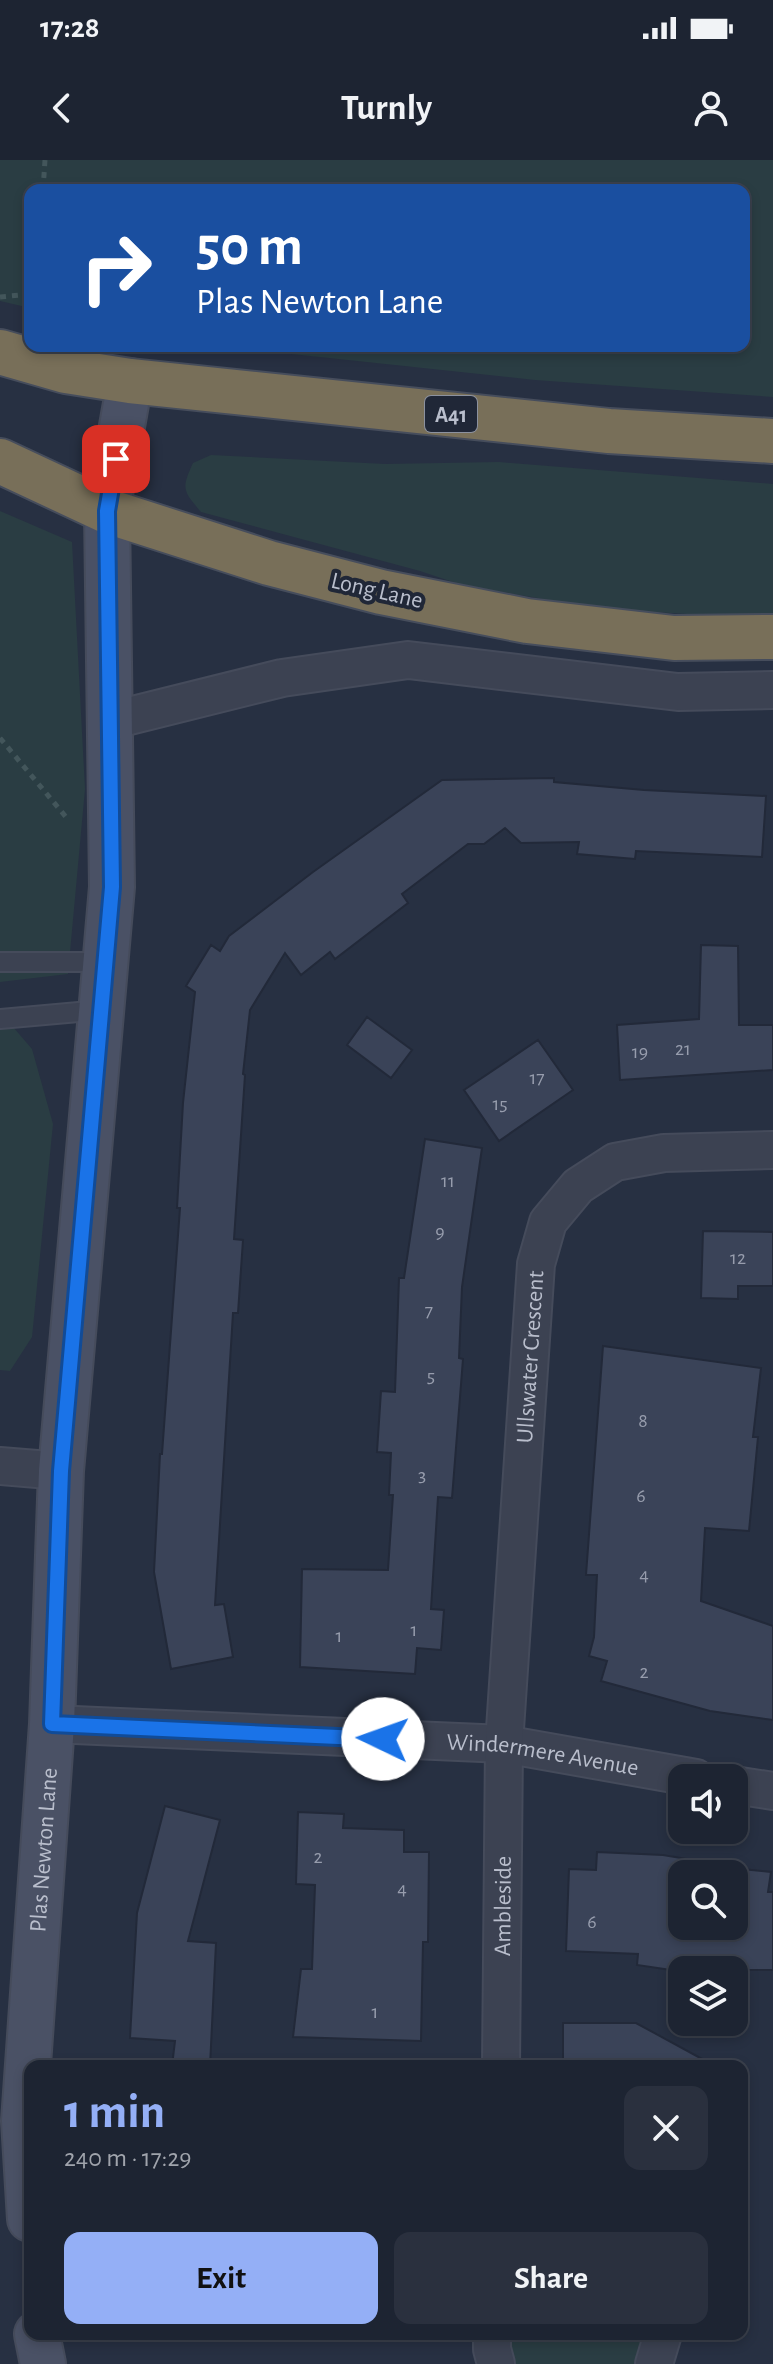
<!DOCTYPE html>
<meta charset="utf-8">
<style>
body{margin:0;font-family:"Alegreya Sans",sans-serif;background:#2a303e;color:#f1f3f6;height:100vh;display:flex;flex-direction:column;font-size:30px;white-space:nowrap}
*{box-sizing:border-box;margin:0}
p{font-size:26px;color:#a0a4ac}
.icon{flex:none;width:44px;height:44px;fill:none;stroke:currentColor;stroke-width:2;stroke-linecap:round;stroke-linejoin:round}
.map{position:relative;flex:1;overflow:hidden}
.side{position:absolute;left:24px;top:1900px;width:724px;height:280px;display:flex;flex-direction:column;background:#1d2432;border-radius:16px;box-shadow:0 4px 12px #0003,0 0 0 2px #3b414d}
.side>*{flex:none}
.top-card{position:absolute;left:24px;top:24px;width:726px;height:168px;border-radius:16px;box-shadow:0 4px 12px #0003,0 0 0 2px #3b414d;background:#1a4fa0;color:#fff;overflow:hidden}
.fabs{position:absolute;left:668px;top:1604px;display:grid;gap:16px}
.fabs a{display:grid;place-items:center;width:80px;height:80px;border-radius:16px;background:#1d2432;box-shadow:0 4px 12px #0003,0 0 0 2px #3b414d;font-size:40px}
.pin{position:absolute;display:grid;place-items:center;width:68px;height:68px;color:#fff;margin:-34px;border-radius:16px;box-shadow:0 4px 12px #0006}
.me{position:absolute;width:88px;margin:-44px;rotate:273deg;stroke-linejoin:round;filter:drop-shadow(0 0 6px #0008)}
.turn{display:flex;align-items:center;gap:28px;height:168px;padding:0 40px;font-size:36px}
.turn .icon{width:104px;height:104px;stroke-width:2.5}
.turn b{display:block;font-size:56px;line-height:68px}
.round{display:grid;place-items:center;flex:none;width:84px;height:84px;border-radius:16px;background:#2a303e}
.overview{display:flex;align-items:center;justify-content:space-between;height:136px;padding:0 40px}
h1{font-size:48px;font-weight:600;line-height:60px;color:#94aff6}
.primary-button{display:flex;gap:16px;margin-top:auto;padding:16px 40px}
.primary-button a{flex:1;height:92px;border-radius:16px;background:#94aff6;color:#111;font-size:32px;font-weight:600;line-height:92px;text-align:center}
.primary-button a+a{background:#2a303e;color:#f1f3f6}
.status{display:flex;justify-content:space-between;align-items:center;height:56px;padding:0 40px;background:#1d2432;direction:ltr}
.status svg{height:22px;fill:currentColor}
header{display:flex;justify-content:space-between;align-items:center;height:104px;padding:0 40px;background:#1d2432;font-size:36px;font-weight:600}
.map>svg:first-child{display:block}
.green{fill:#2a3d43}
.building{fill:#3a4358;stroke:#222939;stroke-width:2;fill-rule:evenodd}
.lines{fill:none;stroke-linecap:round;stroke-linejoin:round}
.lane-casing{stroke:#454b5b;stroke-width:22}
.street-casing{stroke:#454b5b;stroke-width:40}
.secondary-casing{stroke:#454b5b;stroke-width:48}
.highway-casing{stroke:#464d5c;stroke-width:48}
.path{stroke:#43565b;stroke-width:5;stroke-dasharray:6 6;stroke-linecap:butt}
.lane{stroke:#3c4252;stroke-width:18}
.street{stroke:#3c4252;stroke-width:36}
.secondary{stroke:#4a5165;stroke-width:44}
.highway{stroke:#786f59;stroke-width:44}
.route-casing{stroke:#114b97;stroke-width:20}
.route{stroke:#1a73e8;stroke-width:14}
.labels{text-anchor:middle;stroke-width:8;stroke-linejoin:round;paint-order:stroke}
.number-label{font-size:20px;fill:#979dad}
.shield{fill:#202737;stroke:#8b919f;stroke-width:2}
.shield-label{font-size:22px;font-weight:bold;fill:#b9becc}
.street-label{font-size:24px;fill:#b9becc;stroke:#202737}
</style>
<div class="status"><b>17:28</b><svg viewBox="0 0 49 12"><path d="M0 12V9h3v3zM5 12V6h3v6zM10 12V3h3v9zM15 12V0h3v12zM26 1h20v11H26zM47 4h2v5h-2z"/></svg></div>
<header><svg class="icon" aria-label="back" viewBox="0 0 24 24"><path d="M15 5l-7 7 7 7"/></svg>Turnly<svg class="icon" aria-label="person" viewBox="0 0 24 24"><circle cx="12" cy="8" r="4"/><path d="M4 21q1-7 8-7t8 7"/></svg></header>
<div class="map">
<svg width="773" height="2204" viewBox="0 0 773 2204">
<rect width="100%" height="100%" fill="#273042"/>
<path class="green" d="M 0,0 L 773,0 L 773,237 L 535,220 L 217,186 L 744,186 L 744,30 L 30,30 L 30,148 L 0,141 Z
M 211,295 L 385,304 L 499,302 L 773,324 L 773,459 L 602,449 L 462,425 L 420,411 L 201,352 C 183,331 181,329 193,303 Z
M 0,351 L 72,382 L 85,629 L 68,814 L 0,822 Z
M 0,857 L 7,860 L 32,889 L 53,964 L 32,1177 L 10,1211 L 0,1210 Z
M 492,2174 L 663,2174 L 654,2204 L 496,2204 Z"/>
<path class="building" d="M 554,618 L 554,622 L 644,630 L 766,636 L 762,697 L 636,691 L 635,699 L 577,694 L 579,682 L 521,683 L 505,668 L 484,684 L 468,684 L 402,734 L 408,743 L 335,799 L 330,792 L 301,815 L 285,793 L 250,850 L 243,914 L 245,915 L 234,1079 L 243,1080 L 238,1153 L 233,1153 L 215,1445 L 224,1444 L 233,1497 L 171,1509 L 154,1412 L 160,1294 L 162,1294 L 180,1048 L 177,1048 L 183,943 L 195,832 L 186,826 L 211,785 L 220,791 L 229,776 L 313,712 L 442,620 Z
M 701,785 L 738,786 L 739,865 L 773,865 L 773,910 L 620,920 L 617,865 L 699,859 Z
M 367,857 L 412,890 L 391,918 L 347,885 Z
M 538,880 L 573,930 L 499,981 L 464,930 Z
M 425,979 L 482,988 L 462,1127 L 459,1198 L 463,1199 L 452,1338 L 438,1337 L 431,1449 L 444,1450 L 441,1490 L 417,1488 L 415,1514 L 300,1507 L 302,1409 L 388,1410 L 393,1335 L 389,1335 L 391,1293 L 377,1292 L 381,1231 L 395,1232 L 399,1118 L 404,1118 Z
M 703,1071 L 773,1072 L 773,1126 L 738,1126 L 738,1139 L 701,1138 Z
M 603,1186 L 761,1208 L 753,1277 L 758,1277 L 749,1371 L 705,1368 L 701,1441 L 773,1466 L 773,1560 L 710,1551 L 601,1521 L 607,1501 L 589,1496 L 594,1477 L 597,1415 L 586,1415 Z
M 165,1646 L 220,1660 L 188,1781 L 216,1783 L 210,1906 L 172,1906 L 175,1881 L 130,1878 L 137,1753 Z
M 298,1652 L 344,1654 L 343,1668 L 404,1670 L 404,1692 L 429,1692 L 428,1782 L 423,1782 L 421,1881 L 293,1877 L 301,1809 L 312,1809 L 315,1725 L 296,1724 Z
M 597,1692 L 663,1695 L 693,1700 L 693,1704 L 771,1712 L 768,1732 L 773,1732 L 773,1810 L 671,1810 L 637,1805 L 638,1794 L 566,1791 L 569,1709 L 596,1710 ZM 682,1714 L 734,1714 L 734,1766 L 682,1766 Z
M 563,1863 L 636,1863 L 715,1906 L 563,1906 Z"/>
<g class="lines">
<defs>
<path id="lane" d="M 0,802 L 105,802
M 0,859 L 101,850"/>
<g id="street">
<path d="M 109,561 L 282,518 L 408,500 L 678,532 L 773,530"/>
<path d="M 0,1306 L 61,1311"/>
<path id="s1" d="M 52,1564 L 504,1584 L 696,1618"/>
<path d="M 734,1625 L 773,1631"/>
<path id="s2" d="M 501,1906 L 504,1584 L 536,1104 L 548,1062 L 578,1026 L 615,1002 L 664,993 L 773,990"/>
<path d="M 492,2174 L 492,2189 L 496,2204"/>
<path d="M 654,2204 L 663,2174"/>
</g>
<g id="secondary">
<path id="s3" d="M 30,2059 L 24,1961 L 52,1564 L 61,1311 L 112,727 L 107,351 L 130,221"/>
<path d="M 37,2174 L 43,2204"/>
</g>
<path id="highway" d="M 0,192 L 66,211 L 130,221 L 609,271 L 773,281
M 0,301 L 107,351 L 269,403 L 381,432 L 527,461 L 674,478 L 773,477"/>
</defs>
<use href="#lane" class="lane-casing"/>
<use href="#street" class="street-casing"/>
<use href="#secondary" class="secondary-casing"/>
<use href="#highway" class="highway-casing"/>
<path class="path" d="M 43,30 L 45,0
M 0,137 L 30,134
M 0,578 L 66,657"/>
<use href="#lane" class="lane"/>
<use href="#street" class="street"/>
<use href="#secondary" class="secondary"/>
<use href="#highway" class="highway"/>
</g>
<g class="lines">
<defs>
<path id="route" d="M 116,299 L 107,351 L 112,727 L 61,1311 L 52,1564 L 383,1579"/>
</defs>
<use href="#route" class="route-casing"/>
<use href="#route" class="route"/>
</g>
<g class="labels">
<g class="number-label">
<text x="683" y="895">21</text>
<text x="640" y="898">19</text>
<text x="537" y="924">17</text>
<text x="500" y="950">15</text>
<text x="448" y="1027">11</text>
<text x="440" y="1078">9</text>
<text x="738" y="1104">12</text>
<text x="429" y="1157">7</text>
<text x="431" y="1222">5</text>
<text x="643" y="1267">8</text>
<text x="422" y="1321">3</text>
<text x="641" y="1342">6</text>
<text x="644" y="1421">4</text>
<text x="414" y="1476">1</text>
<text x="339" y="1482">1</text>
<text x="644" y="1518">2</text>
<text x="318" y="1703">2</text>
<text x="402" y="1735">4</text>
<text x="592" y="1768">6</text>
<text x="375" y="1858">1</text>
</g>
<rect class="shield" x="425" y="236" width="52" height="36" rx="6"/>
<g class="shield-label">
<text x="451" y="262">A41</text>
</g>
<g class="street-label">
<text transform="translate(377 430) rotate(13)" y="8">Long Lane</text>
<text dy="8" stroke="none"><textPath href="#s2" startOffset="710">Ullswater Crescent</textPath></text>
<text dy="8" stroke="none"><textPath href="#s1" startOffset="492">Windermere Avenue</textPath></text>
<text dy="8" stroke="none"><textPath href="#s3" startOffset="370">Plas Newton Lane</textPath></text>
<text dy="8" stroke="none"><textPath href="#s2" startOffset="160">Ambleside</textPath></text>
</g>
</g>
</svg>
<div class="fabs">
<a><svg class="icon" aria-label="sound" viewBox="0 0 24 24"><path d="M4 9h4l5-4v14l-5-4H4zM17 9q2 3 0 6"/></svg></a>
<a><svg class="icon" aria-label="search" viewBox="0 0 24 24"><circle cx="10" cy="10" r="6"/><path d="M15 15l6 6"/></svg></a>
<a><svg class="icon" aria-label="layers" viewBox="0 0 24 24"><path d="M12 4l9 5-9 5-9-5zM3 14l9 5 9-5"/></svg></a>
</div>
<div class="pin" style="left:116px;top:299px;background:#d93025"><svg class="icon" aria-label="arrive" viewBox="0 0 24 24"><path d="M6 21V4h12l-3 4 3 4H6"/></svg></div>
<svg class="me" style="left:383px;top:1579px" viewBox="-20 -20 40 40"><circle r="19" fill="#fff"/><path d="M0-13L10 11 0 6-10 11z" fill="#1a73e8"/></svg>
<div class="top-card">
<div class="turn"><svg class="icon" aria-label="right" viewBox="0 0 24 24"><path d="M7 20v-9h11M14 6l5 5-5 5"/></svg><div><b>50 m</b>Plas Newton Lane</div></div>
</div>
<section class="side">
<div class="overview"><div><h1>1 min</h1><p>240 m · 17:29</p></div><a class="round"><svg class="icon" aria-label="close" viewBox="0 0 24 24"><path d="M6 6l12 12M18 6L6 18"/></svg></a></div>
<div class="primary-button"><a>Exit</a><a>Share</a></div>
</section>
</div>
